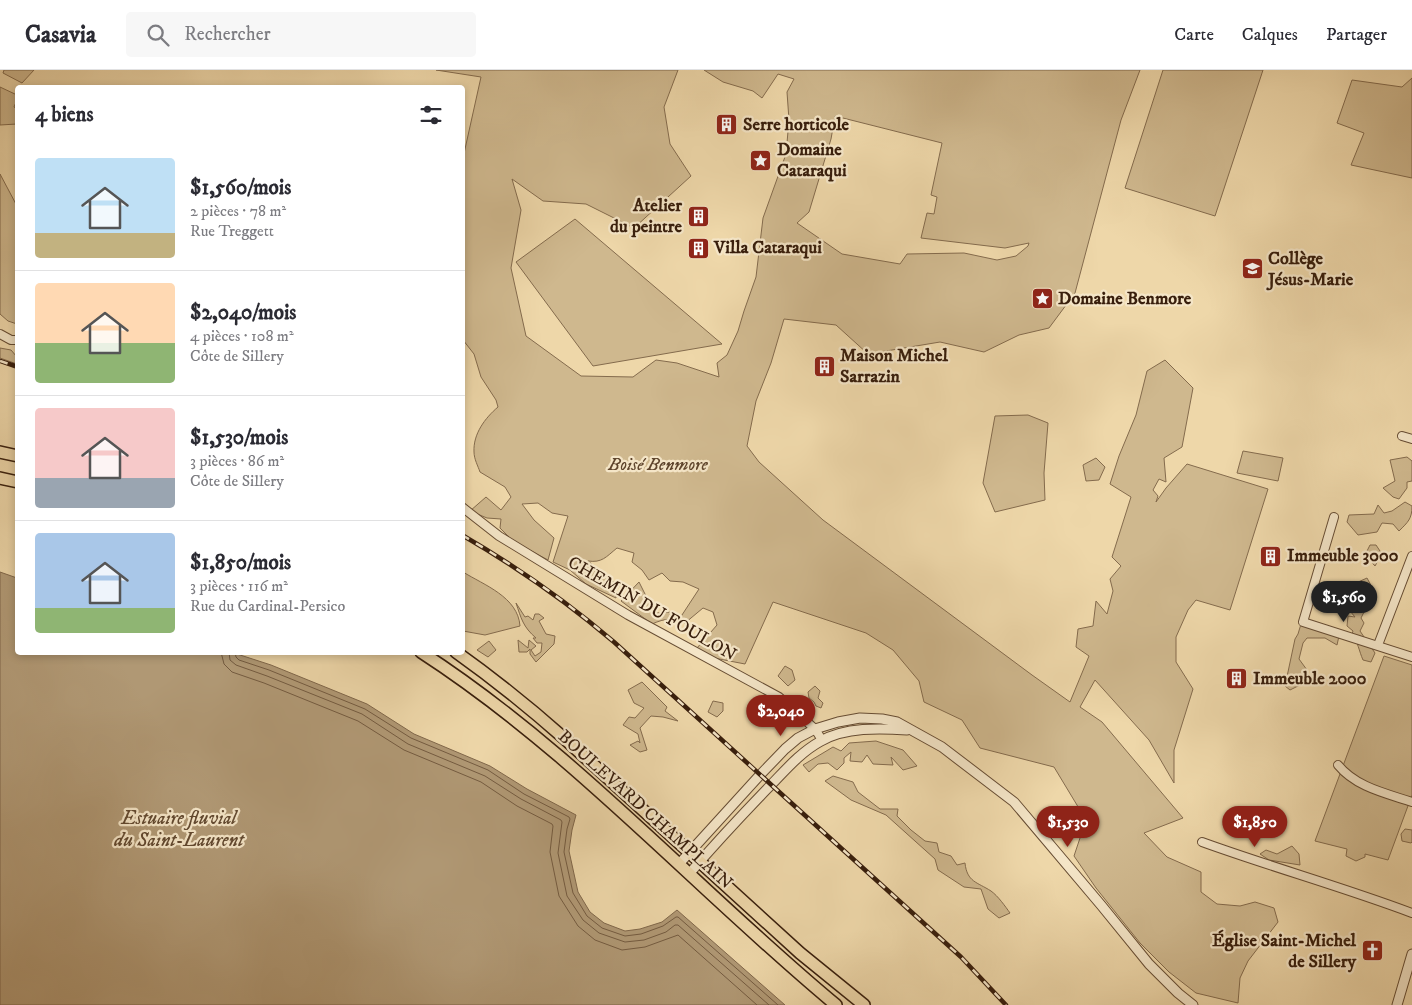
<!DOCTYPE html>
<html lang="fr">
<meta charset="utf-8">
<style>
body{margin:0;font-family:"IM FELL DW Pica",serif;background:#f7f7f7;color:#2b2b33;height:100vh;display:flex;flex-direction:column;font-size:19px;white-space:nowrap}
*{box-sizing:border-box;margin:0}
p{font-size:16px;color:#7c7c81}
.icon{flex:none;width:28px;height:28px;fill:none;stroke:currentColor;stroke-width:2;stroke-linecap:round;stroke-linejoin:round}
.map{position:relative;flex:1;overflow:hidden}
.sheet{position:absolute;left:15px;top:15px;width:450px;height:570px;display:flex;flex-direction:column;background:#fff;border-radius:5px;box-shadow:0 2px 8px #0003}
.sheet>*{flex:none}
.price{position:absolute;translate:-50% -42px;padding:0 11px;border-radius:18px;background:#8f2418;color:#fff;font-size:16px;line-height:32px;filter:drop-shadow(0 1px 2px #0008)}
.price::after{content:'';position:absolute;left:50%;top:30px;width:15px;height:11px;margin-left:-8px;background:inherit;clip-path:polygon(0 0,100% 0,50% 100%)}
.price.current{background:#222;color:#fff}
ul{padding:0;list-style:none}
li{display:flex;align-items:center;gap:15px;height:125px;padding:0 20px}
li+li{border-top:1px solid #e1e1e2}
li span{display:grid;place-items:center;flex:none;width:140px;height:100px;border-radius:5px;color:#555}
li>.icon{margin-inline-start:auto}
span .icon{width:60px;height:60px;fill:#fffc;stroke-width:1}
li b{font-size:21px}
h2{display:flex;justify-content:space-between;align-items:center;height:60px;padding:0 20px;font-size:21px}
header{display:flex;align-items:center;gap:30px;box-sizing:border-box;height:70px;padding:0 25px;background:#fff;border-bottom:1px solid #e1e1e2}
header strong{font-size:24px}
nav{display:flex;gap:28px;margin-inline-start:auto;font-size:18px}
.search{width:350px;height:45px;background:#f7f7f7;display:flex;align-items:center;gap:12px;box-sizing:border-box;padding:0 18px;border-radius:5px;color:#7c7c81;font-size:19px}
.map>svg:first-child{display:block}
.green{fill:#cfb88e;stroke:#846b4d;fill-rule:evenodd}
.water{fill:#b09874;stroke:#80674a}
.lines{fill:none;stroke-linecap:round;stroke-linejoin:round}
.shore{stroke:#745b40;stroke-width:1}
.minor-casing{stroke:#664c33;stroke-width:10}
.tertiary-casing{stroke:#664c33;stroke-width:11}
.primary-casing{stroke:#381e0c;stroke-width:14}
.minor{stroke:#f4e5c7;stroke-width:8}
.tertiary{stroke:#f4e5c7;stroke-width:9}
.primary{stroke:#eed7a9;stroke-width:11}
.rail-casing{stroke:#381e0c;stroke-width:4.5}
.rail{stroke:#f4e5c7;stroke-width:2.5;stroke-dasharray:8;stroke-linecap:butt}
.labels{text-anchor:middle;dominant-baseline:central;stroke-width:4.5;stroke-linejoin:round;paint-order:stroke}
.poi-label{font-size:18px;font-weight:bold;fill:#381e0c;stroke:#f4e5c7;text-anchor:start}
.park-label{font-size:18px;font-style:italic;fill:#5e442c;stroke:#f4e5c7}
.street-label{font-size:18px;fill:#381e0c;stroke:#f4e5c7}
.water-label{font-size:19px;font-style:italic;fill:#624930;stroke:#f4e5c7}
</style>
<header>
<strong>Casavia</strong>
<div class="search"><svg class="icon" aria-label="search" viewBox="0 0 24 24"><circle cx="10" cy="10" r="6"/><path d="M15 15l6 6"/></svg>Rechercher</div>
<nav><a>Carte</a><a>Calques</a><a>Partager</a></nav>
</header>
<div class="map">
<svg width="1412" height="935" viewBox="0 0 1412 935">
<rect width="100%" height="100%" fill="#eed7a9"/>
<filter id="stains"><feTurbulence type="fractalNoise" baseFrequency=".004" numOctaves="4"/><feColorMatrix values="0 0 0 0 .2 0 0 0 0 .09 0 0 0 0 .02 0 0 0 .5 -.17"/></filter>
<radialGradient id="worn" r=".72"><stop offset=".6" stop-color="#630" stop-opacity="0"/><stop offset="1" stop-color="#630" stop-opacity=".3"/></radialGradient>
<g class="green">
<polygon points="4,0 34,0 22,13 3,3"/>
<path d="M436,0h242l-14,37 6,37 21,32 -57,52 -48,-24 -43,-3 -31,-22 9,31 -10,58 15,68 55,40 52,1 23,-17 21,3 42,14 -2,-14 10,-8 11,-24 6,-20 12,-34 7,-59 23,-64 3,-34 -2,-28 7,-13 -16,-5 -16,24 -9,-7 -30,-9 -19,-12h436l-19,50 -46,173 -26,35 -30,7 -35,17 -44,-10 -72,12 -32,-29 -52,-6 -13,44 -15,38 -9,45 12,16 64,58 209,155 38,27 19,-46 -13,-9 2,-18 15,-3 3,-25 11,13 6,-23 -3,-12 11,-13 -9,-9 19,-60 -21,-13 9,-28 17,-41 11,-44 18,-11 28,28 -11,59 -18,11 2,24 -7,-3 -6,11 5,6 -2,6 10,-14 21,-24 81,25 -38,121 -34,-10 -8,10 -12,27v25l17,27 -19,61v33l-25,-43 -54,-60 -15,27 22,15 81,96 -39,15 23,24 34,15v20l16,12 23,2 15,-4 19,6 4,14 -30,39 -8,17 -2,25 -42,-10 -27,-21 -29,-29 -44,-55 -22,-32 12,-36 -32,-53 -74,-19 -18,-28 -38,-18 -5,-21 -26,-31 -27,-17 -93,-31 -28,62 -36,-7 -12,-9 20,-23 -4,-13 -10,-4 -18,15c-14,-5 -19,-5 -33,1l-31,-23 18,-19 8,16 10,15 15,-1 8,6 19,-29 -16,-7 -13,-1 -8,-8 -13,7 -7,-10 -10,-8 2,-9 -17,-5c-11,9 -15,15 -29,13l27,22 1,15 -30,-14 -16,-14 -17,-8 15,-46 -16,-3 -14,-10 -16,1 12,16 20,18 -6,22 -35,-19 -13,-13 1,-9 -14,-1 -17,-7 16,-14 15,13 10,-13 -6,-10 -25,-15c-2,-6 -6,-13 -6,-20 -1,-18 11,-34 24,-45l-2,-7 -15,-23 -7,-23 -11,-14v-182l18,-81zM835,46l107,27 -11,52 6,2 -3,17 -7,-1 -6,25 84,10 24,-5 -1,3 -12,10 -19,4 -33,-7 -57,1 -7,10 -58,-10 -45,-31 12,-11 22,-73z"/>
<polygon points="1163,0 1263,0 1215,146 1125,118"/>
<polygon points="1412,8 1412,108 1351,95 1364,63 1337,53 1352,10 1402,17"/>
<polygon points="0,17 17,25 17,30 14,37 17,39 17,54 0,55"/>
<polygon points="0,104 17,136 17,254 8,251 0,244"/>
<polygon points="575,149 722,274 593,296 516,192"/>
<polygon points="0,278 11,280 17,287 17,294 0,288"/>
<polygon points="1028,345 1048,353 1044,403 1045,430 995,442 983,413 995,346"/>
<polygon points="1243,381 1283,388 1278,411 1237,403"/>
<polygon points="1407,387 1412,391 1412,411 1407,412 1407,418 1399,429 1393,427 1383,418 1395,411 1390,390"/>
<polygon points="1096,388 1105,397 1099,410 1086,411 1083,395"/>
<path d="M1405,432l7,4c0,13 -4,16 -13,25l-6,-7 -11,-1 -5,9 -19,3 -11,-13 2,-7 25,-1 4,-9 6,8 8,-2z"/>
<polygon points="1370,475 1376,475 1382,484 1375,496 1365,485"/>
<path d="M463,502c21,13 55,25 57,54l-35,9 -22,-4z"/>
<polygon points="1367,508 1374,521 1373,528 1365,531 1354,523 1356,513"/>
<path d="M516,533l9,14 3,-1 5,4 2,-6h4l5,4 -5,3 7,13 9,2 -1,8 -18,18 -6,-8v-5l-3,3h-8l-1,-12 10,8 1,-8 7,6 -5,4 4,6 6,-4 1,-9h-5l-4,-5h3c-13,-11 -15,-20 -20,-35z"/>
<path d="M1352,534l7,1 6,5 -4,8 3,5 -4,8 15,22 -4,9 -8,-2c-4,-9 -5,-18 -11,-26l1,-3 -6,-5 1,-10 7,1 -5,-6z"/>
<polygon points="1301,554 1339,566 1337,575 1325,568 1307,568 1303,573 1299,589 1307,600 1304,613 1290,620 1285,616 1295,569 1298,564"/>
<polygon points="489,571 496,580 488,587 477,580"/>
<polygon points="1384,586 1412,595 1412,725 1388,790 1365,784 1365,787 1356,791 1346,786 1347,779 1315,771"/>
<polygon points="785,596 792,600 795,610 788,616 778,606"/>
<polygon points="642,612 667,637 665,641 678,651 663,647 651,646 640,658 647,680 640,682 630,675 638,671 640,673 638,664 623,655 629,647 635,648 644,638 634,633 628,620"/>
<polygon points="815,616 820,621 818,628 823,633 821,638 816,636 814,632 809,628 808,622"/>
<polygon points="713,631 723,633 723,641 717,647 708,642"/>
<polygon points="876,671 903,680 917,696 903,700 891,687 893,695 873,694 867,685 862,692 850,691 851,682 844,688 844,693 837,700 828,693 818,694 809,702 803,695 833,677 841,681 849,673"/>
<path d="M833,706l20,6 5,10 22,17h18l-1,7 14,14 14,11 12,2 2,9 12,4 6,9 8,-2c2,19 12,19 26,28 7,5 14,15 19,22l-11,5 -11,-9 -7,-20 -17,-2 -26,-17 -3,-11 -49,-44 -35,-15 -26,-19z"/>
<polygon points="1405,759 1412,760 1412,772 1411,773 1402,771 1401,764"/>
<polygon points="1292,776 1299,784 1300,795 1269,790 1260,784 1266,780 1277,784"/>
</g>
<polygon class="water" points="0,502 17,508 18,582 234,583 271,595 367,634 414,664 490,696 527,719 576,745 572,760 569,781 578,822 590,842 604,853 625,861 640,859 662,852 677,840 785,935 0,935"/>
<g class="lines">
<g class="shore">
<polyline points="221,582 224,594 232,602 264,613 358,651 404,680 481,712 517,736 552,754 553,756 550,782 559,826 578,856 595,870 622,880 645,877 678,865 757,935"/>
<polyline points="229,582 230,590 236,595 267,606 362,644 408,674 485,706 521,729 561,750 562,752 558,783 567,826 583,850 599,863 625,872 644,870 666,862 675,855 678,855 769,935"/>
<polyline points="235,582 236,587 239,590 269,600 365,639 411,668 488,700 524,724 569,747 570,749 567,759 564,782 573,823 587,846 602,858 625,866 641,864 663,856 676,847 678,847 778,935"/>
</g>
<defs>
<g id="minor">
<polyline points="0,264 11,270 18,270"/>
<polyline points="1402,366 1412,369"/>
<polyline points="462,437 499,466 628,545 779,627 815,659 822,670"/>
<polyline points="1334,447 1303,552 1412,587"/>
<polyline points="1378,575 1412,486"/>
<path d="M1338,695c18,22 47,28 74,37"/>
<path d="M1202,772c69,25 141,45 210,71"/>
</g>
<g id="tertiary">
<polyline points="679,794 760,705 785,679 798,668 815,659 838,652 860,648 882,649 897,652 942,677 1014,732 1101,835 1149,894 1178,923 1193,935"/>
<path d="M689,804c25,-29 51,-57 78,-85 17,-17 32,-36 54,-48 24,-14 59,-13 86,-11"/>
<polyline points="1397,935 1412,884"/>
</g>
<g id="primary">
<polyline points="0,382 18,386"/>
<polyline points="0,408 18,412"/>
<path d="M421,582c153,99 275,237 415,353"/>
<path d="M456,582c38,27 74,56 109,87l235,214 64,52"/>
</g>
</defs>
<use href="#minor" class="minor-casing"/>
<use href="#tertiary" class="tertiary-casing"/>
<use href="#primary" class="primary-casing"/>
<use href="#minor" class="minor"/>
<use href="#tertiary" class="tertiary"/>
<use href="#primary" class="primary"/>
<defs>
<g id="rail">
<polyline points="0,291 18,297"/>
<path d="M462,465c55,32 104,66 152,107l347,315 45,48"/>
</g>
</defs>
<use href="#rail" class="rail-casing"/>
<use href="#rail" class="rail"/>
</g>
<defs>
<symbol id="building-square" viewBox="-11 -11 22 22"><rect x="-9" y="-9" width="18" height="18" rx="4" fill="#8f2418" stroke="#f4e5c7"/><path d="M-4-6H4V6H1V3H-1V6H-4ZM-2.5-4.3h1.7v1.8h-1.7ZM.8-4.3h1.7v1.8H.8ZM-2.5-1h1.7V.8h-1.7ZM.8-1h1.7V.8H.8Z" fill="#fff"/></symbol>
<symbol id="sight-square" viewBox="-11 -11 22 22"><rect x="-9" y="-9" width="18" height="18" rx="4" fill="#8f2418" stroke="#f4e5c7"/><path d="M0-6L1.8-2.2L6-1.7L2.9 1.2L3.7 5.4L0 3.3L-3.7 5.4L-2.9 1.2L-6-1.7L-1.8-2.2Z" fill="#fff"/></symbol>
<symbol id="school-square" viewBox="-11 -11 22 22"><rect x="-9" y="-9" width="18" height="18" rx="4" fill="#8f2418" stroke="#f4e5c7"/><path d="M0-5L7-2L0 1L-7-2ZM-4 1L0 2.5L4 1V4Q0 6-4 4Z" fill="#fff"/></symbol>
<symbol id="church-square" viewBox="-11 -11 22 22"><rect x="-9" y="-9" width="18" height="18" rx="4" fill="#8f2418" stroke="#f4e5c7"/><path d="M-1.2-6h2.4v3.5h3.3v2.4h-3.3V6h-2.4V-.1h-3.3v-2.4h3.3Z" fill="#fff"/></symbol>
</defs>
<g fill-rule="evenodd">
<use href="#building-square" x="714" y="42" width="25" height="25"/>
<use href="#sight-square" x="748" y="78" width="25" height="25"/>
<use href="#building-square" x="686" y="134" width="25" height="25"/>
<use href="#building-square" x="686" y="166" width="25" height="25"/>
<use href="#school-square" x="1240" y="186" width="25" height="25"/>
<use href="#sight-square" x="1030" y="216" width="25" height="25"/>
<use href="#building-square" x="812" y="284" width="25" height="25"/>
<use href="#building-square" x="1258" y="474" width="25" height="25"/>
<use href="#building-square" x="1224" y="596" width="25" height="25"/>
<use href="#church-square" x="1360" y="868" width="25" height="25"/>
</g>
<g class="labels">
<g class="poi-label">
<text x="743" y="55">Serre horticole</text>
<text x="777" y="80">Domaine<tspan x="777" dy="21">Cataraqui</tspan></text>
<text x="682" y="136" text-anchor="end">Atelier<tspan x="682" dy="21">du peintre</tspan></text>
<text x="714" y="178">Villa Cataraqui</text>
<text x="1268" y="189">Collège<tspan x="1268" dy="21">Jésus-Marie</tspan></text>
<text x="1058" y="229">Domaine Benmore</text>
<text x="840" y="286">Maison Michel<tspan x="840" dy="21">Sarrazin</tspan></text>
<text x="1287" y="486">Immeuble 3000</text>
<text x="1253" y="609">Immeuble 2000</text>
<text x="1356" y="871" text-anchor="end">Église Saint-Michel<tspan x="1356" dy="21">de Sillery</tspan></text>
</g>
<g class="park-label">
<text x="658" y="395">Boisé Benmore</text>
</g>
<g class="street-label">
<text transform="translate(652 539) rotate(30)">CHEMIN DU FOULON</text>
<text transform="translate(645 740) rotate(42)">BOULEVARD CHAMPLAIN</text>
</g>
<g class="water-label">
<text x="179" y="748">Estuaire fluvial<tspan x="179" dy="22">du Saint-Laurent</tspan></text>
</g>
</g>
<rect width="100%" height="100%" filter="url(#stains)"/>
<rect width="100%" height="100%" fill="url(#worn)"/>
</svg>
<b class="price current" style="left:1344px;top:553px">$1,560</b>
<b class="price" style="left:781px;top:667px">$2,040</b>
<b class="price" style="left:1068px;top:778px">$1,530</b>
<b class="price" style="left:1255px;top:778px">$1,850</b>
<section class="sheet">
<h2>4 biens<svg class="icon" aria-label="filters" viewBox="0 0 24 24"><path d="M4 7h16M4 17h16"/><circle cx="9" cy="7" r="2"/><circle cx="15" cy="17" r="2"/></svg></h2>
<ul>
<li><span style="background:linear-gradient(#bfe0f5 75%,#c2b280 0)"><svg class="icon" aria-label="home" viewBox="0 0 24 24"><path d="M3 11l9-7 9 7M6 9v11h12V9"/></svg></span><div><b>$1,560/mois</b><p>2 pièces · 78 m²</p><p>Rue Treggett</p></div></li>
<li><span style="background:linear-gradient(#ffd9b3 60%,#8fb573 0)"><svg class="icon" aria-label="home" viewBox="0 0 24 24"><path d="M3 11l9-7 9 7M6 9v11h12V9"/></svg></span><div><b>$2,040/mois</b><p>4 pièces · 108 m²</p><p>Côte de Sillery</p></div></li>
<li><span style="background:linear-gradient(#f6c9c9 70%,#9aa5b1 0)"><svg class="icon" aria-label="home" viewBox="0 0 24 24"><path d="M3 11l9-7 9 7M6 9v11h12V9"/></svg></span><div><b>$1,530/mois</b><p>3 pièces · 86 m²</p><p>Côte de Sillery</p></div></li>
<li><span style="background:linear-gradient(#a9c7e8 75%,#8fb573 0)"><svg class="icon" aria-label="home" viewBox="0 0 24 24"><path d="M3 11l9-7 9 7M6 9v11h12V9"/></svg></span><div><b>$1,850/mois</b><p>3 pièces · 116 m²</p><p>Rue du Cardinal-Persico</p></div></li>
</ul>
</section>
</div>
